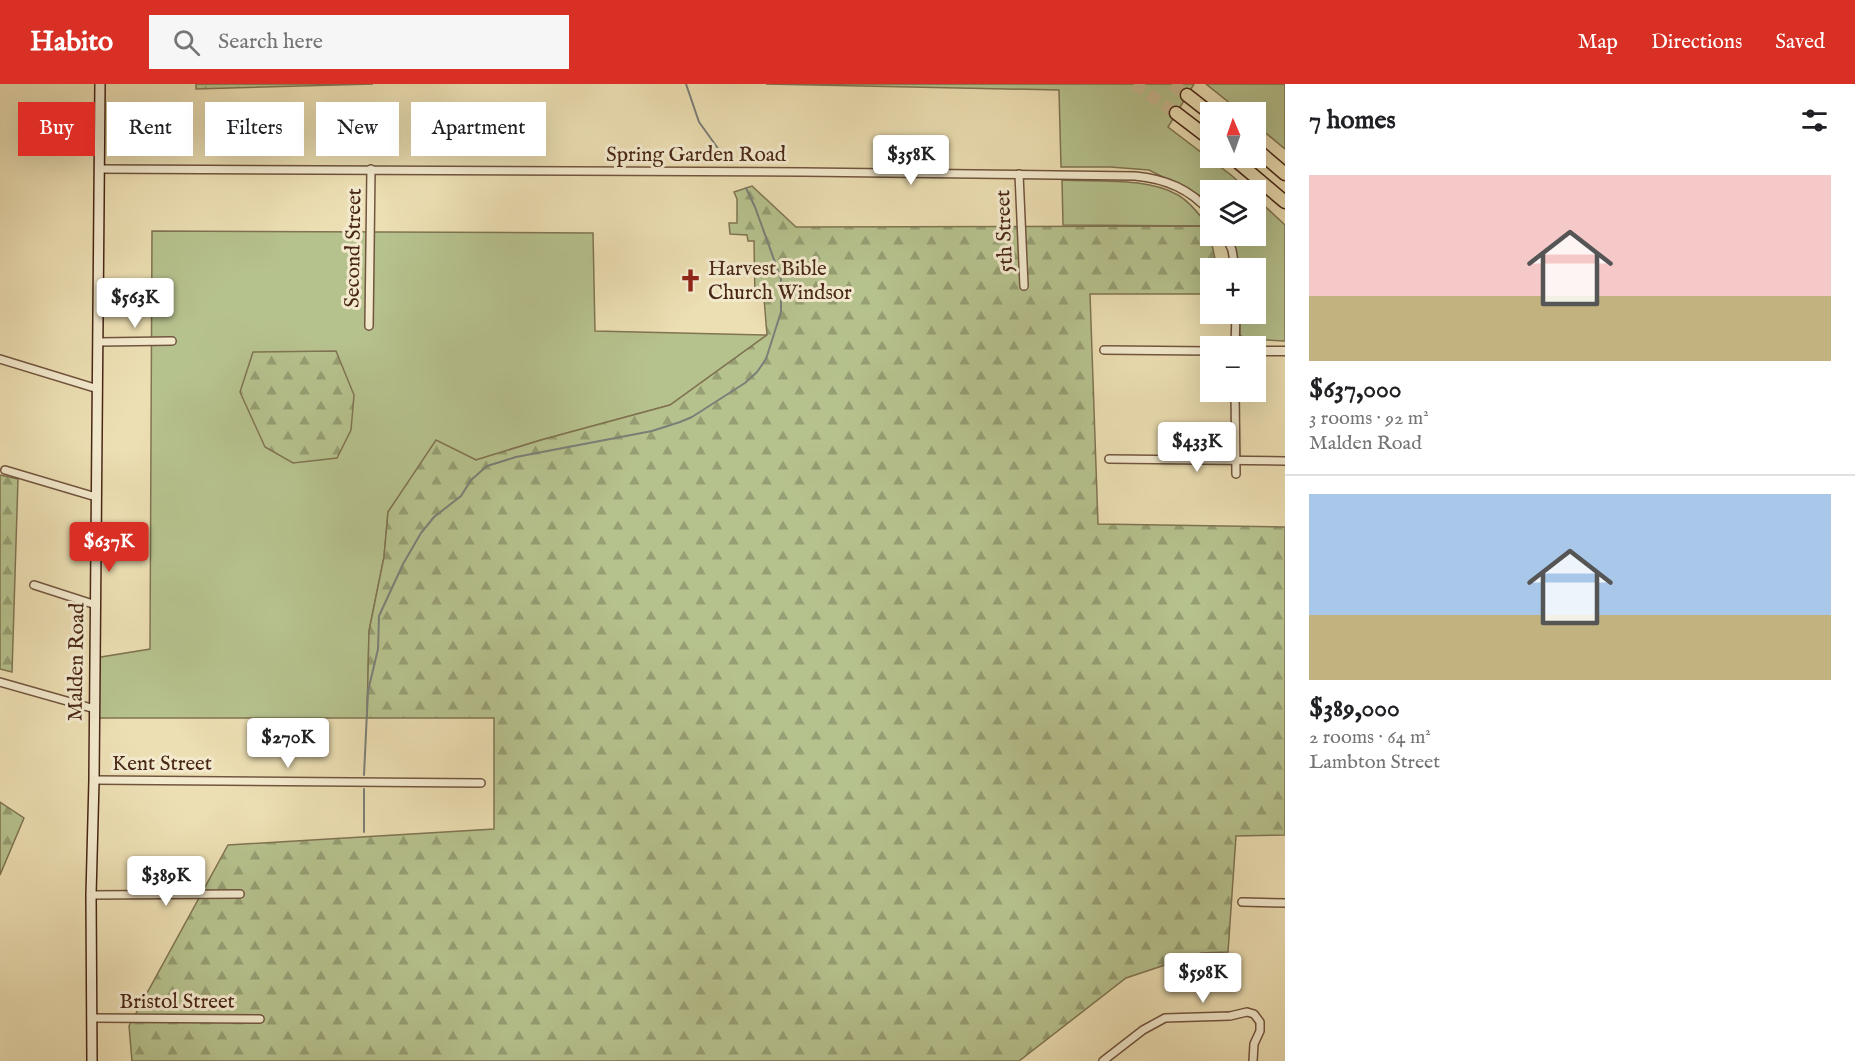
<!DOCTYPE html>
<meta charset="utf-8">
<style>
body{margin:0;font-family:"IM FELL English",serif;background:#f6f6f6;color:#202124;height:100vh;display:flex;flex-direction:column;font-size:22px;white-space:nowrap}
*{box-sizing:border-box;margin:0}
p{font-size:20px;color:#757577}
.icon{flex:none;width:33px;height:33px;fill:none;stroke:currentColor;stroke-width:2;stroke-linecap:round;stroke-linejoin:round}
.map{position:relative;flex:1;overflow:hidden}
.drawer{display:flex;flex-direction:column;background:#fff;width:570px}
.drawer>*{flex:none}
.hud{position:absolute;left:18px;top:18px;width:570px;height:54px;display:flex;gap:12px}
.needle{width:39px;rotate:358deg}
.tools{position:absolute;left:1200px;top:18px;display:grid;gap:12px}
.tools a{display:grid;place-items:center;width:66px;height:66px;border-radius:0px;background:#fff;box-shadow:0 6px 24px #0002;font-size:30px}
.price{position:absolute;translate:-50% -51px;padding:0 14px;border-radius:6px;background:#fff;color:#222;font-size:20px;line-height:39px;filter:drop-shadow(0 2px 3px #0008)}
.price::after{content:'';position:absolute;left:50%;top:36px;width:18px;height:14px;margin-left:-9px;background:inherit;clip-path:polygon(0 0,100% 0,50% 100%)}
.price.on{background:#d93025;color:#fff}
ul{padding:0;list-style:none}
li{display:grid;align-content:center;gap:12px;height:318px;padding:0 24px}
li+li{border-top:2px solid #e0e0e0}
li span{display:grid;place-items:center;height:186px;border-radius:0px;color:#555}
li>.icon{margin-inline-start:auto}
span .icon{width:108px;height:108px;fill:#fffc;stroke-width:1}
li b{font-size:26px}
h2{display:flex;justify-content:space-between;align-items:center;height:72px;padding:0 24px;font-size:26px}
.chip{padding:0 21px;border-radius:0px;background:#fff;box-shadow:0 6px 24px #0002;font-size:21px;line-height:54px}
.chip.on{background:#d93025;color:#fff}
header{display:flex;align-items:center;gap:36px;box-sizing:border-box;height:84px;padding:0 30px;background:#d93025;color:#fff}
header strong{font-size:28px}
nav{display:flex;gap:33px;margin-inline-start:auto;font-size:21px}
.search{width:420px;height:54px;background:#f6f6f6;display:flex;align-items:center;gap:15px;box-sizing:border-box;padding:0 21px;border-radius:0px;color:#757577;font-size:22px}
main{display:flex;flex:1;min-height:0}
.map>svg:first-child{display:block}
.green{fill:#b6c28e;stroke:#807452;stroke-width:1.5}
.forest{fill:url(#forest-firs);stroke:#807452;stroke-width:1.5}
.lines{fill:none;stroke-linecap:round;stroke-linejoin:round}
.stream{stroke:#7b7f78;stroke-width:2}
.motorway-tunnel{stroke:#cbba94;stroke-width:12;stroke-dasharray:12 6;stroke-linecap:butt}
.minor-casing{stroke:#72553e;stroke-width:10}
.tertiary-casing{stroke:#72553e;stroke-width:11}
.secondary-casing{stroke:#492717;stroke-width:12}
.motorway-casing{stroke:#492717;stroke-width:15}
.minor{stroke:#f3eace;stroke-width:7}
.tertiary{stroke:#f3eace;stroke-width:8}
.secondary{stroke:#f3eace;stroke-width:9}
.motorway{stroke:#ecdfb3;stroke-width:12}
.labels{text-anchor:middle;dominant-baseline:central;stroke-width:6;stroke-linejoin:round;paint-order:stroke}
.street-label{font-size:21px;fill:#492717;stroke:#f3eace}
.poi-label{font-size:21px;fill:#492717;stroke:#f3eace;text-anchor:start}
</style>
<header>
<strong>Habito</strong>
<div class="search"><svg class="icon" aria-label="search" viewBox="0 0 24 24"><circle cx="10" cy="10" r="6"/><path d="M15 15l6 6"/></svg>Search here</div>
<nav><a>Map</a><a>Directions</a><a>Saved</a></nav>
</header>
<main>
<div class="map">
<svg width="1285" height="977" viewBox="0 0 1285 977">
<defs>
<pattern id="forest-firs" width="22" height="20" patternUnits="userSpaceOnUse" patternTransform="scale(1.5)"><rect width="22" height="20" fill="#b6c28e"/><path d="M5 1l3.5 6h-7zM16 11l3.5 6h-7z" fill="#969e73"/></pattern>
</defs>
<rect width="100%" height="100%" fill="#ecdfb3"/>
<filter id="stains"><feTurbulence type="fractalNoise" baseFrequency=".00333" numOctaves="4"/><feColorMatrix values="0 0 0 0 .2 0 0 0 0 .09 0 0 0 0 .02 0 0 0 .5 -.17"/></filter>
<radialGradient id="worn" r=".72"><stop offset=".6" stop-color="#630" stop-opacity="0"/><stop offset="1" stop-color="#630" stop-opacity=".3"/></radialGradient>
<g class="green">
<polygon points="766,0 1194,0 1168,43 1231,91 1248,106 1210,106 1210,123 1201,112 1149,86 1110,83 1061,83 1059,6"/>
<polygon points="1206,0 1285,0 1285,65 1256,41 1256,28 1241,28"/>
<path d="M1062,96c35,2 85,-3 116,15 12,7 22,20 30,31l-145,-1z"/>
<polygon points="1256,114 1285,141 1285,257 1246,255 1240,251 1239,230 1256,230 1256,184 1238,184 1233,157 1230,152 1256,152"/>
<polygon points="152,147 593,149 595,247 767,251 670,321 541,356 476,376 437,357 388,428 384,473 369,547 367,634 94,634 95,574 150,565"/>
</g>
<g class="forest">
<polygon points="196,0 373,0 196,5"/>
<polygon points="752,102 796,143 1208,142 1217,184 1210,184 1210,210 1090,210 1098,440 1285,443 1285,751 1236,752 1228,868 1201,869 1126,894 1019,977 132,977 129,942 228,761 494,745 494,634 367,634 369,547 384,473 388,428 436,356 476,376 541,356 670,321 767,251 764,214 755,214 754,157 748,157 747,151 730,150 729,139 737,139 737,115 734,108"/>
<polygon points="336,267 354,311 351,346 337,374 293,379 265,363 240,308 253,268"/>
<polygon points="0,391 18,395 12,588 0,585"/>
<polygon points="0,718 24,734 0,791"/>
</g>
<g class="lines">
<g class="stream">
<polyline points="686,0 699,38 727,77"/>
<polyline points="364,691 368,607 378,565 379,532 403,480 421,449 434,433 461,412 471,396 487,382 516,373 652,347 680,338 692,333 745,299 757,288 766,275 781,228 781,195 755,123 746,104"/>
<polyline points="364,705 364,748"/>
</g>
<g class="motorway-tunnel">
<polyline points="1134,0 1176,29"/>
<polyline points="1172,0 1187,11"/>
</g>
<defs>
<g id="minor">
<path d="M99,85l703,3 333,4c31,3 55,13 75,36"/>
<polyline points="1019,90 1024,202"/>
<polyline points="1226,152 1232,166 1235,184"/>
<polyline points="369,242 371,85"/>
<polyline points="99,258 172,257"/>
<polyline points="1235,262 1236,230"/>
<polyline points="1104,266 1210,267"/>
<polyline points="0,275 98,305"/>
<polyline points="1235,308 1236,390"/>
<polyline points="1109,375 1285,377"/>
<polyline points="5,386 96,413"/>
<polyline points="34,501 96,521"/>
<polyline points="0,598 95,625"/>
<polyline points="94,696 481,699"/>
<polyline points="91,811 240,810"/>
<polyline points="1242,818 1285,819"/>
<polyline points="92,934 260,935"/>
<polyline points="1103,977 1143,946 1165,934 1230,932 1247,928 1254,930 1260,938 1260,947 1254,960 1253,977"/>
</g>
<polyline id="tertiary" points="1256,267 1285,267"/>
<polyline id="secondary" points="92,977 91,811 94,696 100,0"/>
<g id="motorway">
<polyline points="1187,11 1210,29"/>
<polyline points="1176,29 1210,55"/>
<polyline points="1256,65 1285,90"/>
<polyline points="1233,74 1285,118"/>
</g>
</defs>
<use href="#minor" class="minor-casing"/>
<use href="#tertiary" class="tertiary-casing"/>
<use href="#secondary" class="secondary-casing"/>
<use href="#motorway" class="motorway-casing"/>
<use href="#minor" class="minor"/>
<use href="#tertiary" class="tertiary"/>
<use href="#secondary" class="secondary"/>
<use href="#motorway" class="motorway"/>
</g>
<defs>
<symbol id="church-bare" viewBox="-9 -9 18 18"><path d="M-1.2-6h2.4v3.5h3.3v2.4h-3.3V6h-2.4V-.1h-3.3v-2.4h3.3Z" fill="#8f2418" stroke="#f3eace" stroke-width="2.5" paint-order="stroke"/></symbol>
</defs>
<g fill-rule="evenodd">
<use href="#church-bare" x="674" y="180" width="33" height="33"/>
</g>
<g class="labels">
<g class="street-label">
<text x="696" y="71">Spring Garden Road</text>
<text transform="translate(1005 147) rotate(-92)">5th Street</text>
<text transform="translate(354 164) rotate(-89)">Second Street</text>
<text transform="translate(77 578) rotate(-89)">Malden Road</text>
<text x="162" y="680">Kent Street</text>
<text x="177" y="918">Bristol Street</text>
</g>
<g class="poi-label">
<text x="708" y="185">Harvest Bible<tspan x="708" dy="24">Church Windsor</tspan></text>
</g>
</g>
<rect width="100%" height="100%" filter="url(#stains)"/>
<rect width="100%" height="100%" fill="url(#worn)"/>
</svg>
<div class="tools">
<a><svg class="needle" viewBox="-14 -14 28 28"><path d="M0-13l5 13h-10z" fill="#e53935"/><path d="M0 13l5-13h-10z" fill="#757577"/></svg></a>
<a><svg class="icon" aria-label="layers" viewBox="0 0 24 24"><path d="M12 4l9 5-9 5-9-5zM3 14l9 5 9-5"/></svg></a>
<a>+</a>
<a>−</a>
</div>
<b class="price" style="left:911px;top:102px">$358K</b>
<b class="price" style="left:135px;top:245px">$563K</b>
<b class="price" style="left:1197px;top:389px">$433K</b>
<b class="price on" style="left:109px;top:489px">$637K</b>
<b class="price" style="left:288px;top:685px">$270K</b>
<b class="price" style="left:166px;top:823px">$389K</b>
<b class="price" style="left:1203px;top:920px">$598K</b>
<div class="hud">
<a class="chip on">Buy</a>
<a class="chip">Rent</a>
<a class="chip">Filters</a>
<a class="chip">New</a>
<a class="chip">Apartment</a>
</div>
</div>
<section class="drawer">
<h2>7 homes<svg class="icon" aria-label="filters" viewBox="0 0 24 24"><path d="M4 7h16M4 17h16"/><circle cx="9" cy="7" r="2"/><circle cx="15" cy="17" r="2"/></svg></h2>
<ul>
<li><span style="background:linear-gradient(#f6c9c9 65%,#c2b280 0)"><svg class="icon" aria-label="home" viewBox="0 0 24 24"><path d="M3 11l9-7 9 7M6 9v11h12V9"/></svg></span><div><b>$637,000</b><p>3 rooms · 92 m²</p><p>Malden Road</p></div></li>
<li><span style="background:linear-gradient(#a9c7e8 65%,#c2b280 0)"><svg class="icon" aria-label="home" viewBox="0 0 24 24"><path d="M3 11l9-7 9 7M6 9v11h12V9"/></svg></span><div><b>$389,000</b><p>2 rooms · 64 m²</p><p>Lambton Street</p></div></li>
</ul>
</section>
</main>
